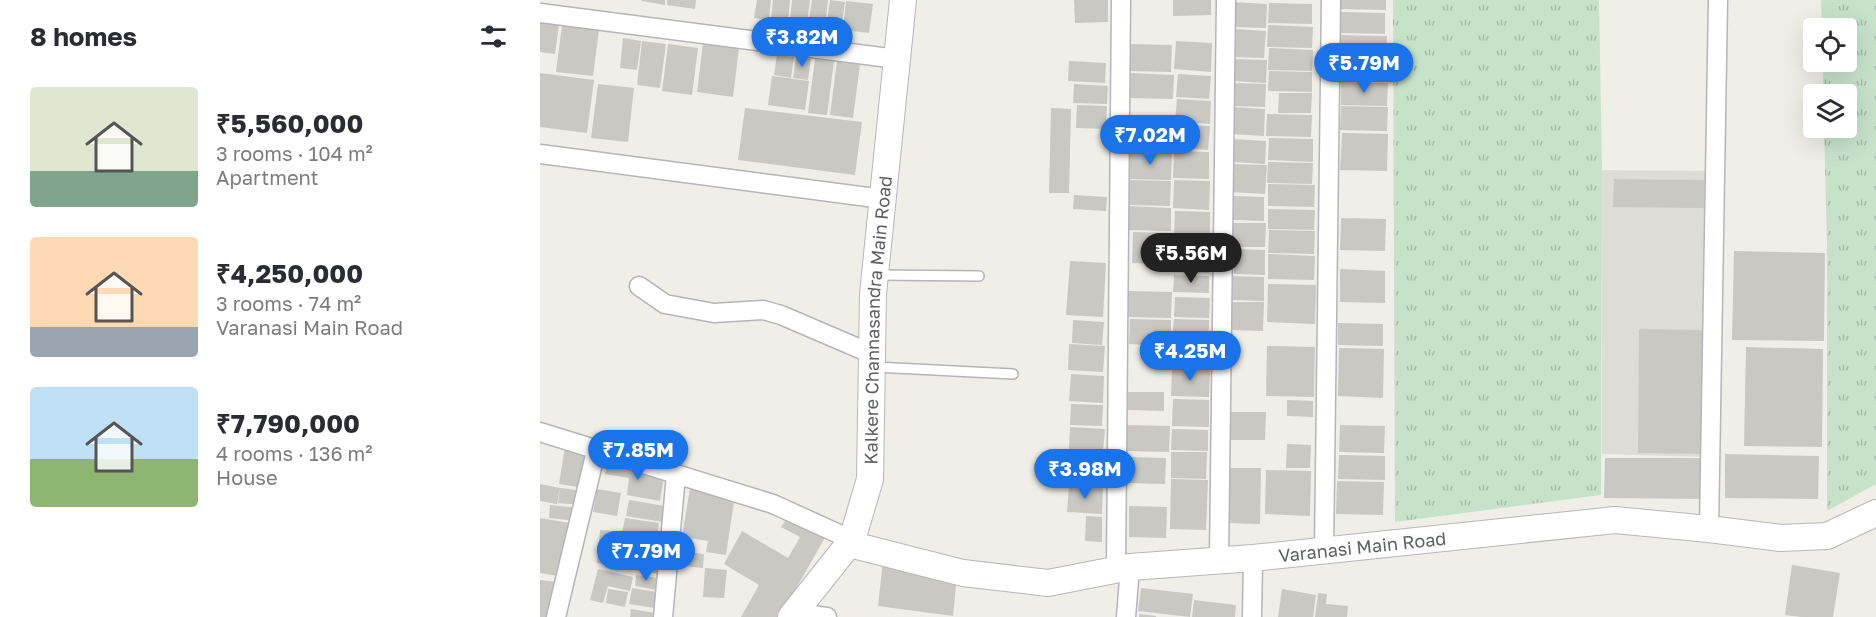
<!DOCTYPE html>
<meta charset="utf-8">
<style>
body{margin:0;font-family:"Golos Text",sans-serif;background:#f2f2f3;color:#2b2b33;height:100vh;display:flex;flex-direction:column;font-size:22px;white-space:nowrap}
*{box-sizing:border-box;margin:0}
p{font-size:20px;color:#7c7c81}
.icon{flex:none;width:33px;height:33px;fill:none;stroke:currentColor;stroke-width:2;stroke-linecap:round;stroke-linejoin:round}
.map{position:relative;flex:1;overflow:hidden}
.drawer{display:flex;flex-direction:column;background:#fff;width:540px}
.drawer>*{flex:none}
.fabs{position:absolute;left:1263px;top:18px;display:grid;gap:12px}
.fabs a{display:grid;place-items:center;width:54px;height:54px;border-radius:6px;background:#fff;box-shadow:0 6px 24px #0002;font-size:30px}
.price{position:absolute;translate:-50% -51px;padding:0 14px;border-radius:21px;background:#1a73e8;color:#fff;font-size:20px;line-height:39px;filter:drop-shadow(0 2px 3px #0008)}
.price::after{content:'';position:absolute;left:50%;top:36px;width:18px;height:14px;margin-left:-9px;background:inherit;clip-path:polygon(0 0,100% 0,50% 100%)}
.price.active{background:#222;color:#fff}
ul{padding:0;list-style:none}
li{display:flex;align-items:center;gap:18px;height:150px;padding:0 30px}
li span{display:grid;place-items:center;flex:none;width:168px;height:120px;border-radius:6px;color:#555}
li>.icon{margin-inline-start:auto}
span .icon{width:72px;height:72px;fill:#fffc;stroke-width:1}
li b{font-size:26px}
h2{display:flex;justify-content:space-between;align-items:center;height:72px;padding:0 30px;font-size:26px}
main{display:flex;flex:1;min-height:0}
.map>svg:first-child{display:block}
.education{fill:#deddd5}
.grass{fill:url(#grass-tufts)}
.building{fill:#cac8c3}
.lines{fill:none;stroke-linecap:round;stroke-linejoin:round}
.lane-casing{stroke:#b4b5ba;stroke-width:12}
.street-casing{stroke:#b4b5ba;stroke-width:21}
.secondary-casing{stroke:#b5b7bc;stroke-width:28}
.lane{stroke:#fff;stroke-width:9}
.street{stroke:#fff;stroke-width:18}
.secondary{stroke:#fff;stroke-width:26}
.labels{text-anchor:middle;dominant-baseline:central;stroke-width:4.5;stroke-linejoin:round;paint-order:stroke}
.street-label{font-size:18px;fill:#5e6065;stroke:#fff}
</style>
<main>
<section class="drawer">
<h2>8 homes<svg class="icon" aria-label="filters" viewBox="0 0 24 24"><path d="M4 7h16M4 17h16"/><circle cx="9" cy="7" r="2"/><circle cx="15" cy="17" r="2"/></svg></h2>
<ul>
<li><span style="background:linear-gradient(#dfe7d0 70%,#7fa58c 0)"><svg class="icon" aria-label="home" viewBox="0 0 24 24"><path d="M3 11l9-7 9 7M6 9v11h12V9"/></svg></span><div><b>₹5,560,000</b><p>3 rooms · 104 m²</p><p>Apartment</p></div></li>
<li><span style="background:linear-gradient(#ffd9b3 75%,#9aa5b1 0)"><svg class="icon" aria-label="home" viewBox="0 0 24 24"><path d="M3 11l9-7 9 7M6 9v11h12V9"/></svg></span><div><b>₹4,250,000</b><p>3 rooms · 74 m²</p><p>Varanasi Main Road</p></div></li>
<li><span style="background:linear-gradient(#bfe0f5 60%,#8fb573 0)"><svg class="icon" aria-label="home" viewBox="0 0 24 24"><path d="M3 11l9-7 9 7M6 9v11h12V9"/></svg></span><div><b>₹7,790,000</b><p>4 rooms · 136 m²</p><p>House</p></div></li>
</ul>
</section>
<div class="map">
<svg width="1336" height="617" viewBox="0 0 1336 617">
<defs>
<pattern id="grass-tufts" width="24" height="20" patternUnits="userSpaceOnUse" patternTransform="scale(1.5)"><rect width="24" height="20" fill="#c6e3ca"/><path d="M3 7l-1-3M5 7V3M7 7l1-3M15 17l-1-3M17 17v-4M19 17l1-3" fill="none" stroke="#a4bba8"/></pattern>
</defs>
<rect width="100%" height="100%" fill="#efeee7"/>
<polygon class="education" points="1062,170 1168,171 1169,457 1062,454"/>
<g class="grass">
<polygon points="853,0 1059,0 1062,170 1061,495 855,522"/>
<polygon points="1281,0 1336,0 1336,484 1287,511 1287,242 1284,128 1306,128 1306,94 1283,94 1283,62 1306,62 1306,28 1282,28"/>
</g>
<g class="building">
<polygon points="102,0 125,0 125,5 102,1"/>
<polygon points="127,0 156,0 155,9 127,5"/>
<polygon points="217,0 231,0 229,20 214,18"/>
<polygon points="233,0 250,0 248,22 231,20"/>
<polygon points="252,0 270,0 266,31 249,29"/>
<polygon points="272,0 288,0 285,28 268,26"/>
<polygon points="290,0 305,2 301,30 286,29"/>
<polygon points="534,0 568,0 568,22 535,23"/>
<polygon points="633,0 671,0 671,15 633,16"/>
<polygon points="799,0 846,0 846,10 799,9"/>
<polygon points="306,1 333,4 329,33 303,30"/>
<polygon points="693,2 727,4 726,28 692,27"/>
<polygon points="729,3 772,4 772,24 728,23"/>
<polygon points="800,12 845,13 845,34 800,33"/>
<polygon points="0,22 19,24 15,54 0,52"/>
<polygon points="22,25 59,30 53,76 16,72"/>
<polygon points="728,25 773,27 772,48 727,47"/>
<polygon points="695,29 726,31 724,58 693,57"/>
<polygon points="800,35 847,36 846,58 799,57"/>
<polygon points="83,38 101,41 97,70 80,68"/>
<polygon points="102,41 126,44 120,88 97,85"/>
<polygon points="636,41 672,43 671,72 634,69"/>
<polygon points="163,43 199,48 193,97 157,92"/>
<polygon points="128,44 158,48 152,95 122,91"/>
<polygon points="589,44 632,45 631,72 589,71"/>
<polygon points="729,48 773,50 772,71 728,70"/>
<polygon points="237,54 254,57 251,78 234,75"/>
<polygon points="256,57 271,59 268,80 253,78"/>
<polygon points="275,59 294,61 287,115 268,113"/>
<polygon points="693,59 727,60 726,83 692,81"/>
<polygon points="800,59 847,60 846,82 799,80"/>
<polygon points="297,61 320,64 313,118 290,115"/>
<polygon points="529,61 566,63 565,83 528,81"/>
<polygon points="729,71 772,72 772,92 728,91"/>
<polygon points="0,73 54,80 47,133 0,127"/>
<polygon points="591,73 634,75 633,99 590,98"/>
<polygon points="638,74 671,76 669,99 636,97"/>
<polygon points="232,76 269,81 265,110 228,105"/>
<polygon points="801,82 848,83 847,106 801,105"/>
<polygon points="693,83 726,84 725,107 692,106"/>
<polygon points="58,84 94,88 88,142 51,138"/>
<polygon points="534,84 568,86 567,104 533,103"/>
<polygon points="739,93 772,93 771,113 738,113"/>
<polygon points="637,99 671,101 670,124 635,122"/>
<polygon points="537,105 567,106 566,129 536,128"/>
<polygon points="801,106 848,107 847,131 800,130"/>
<polygon points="691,107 725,109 724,136 690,134"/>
<polygon points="205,108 322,122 315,175 198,160"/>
<polygon points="511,108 531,109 529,193 509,193"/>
<polygon points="727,114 772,115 771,137 726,136"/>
<polygon points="635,124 670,126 668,150 634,147"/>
<polygon points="802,133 848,134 847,171 800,170"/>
<polygon points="729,138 773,139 773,162 728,160"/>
<polygon points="693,139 726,141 725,164 692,162"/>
<polygon points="634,151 669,152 669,179 633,178"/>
<polygon points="588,152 632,153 631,180 588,179"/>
<polygon points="728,162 773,163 772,184 727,183"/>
<polygon points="691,164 727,165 725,194 690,192"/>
<polygon points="1074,179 1164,180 1164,208 1073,207"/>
<polygon points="589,180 631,181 630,206 589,205"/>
<polygon points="634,180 670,181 669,210 633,208"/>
<polygon points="728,184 775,185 774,207 728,206"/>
<polygon points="534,195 567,197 566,211 533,209"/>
<polygon points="693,196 724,197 724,221 693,220"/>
<polygon points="587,206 631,208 631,231 587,230"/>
<polygon points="728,209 775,210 774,230 728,229"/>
<polygon points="635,211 670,212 670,235 634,234"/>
<polygon points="801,218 846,219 845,251 800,250"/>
<polygon points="692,223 726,223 725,247 691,247"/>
<polygon points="729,230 775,231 774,254 728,253"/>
<polygon points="593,232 631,233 630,264 592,263"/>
<polygon points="633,236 669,236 669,255 632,254"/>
<polygon points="694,249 725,250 725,275 694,274"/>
<polygon points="1194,251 1285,253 1284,341 1192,340"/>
<polygon points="728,254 775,256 774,280 728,279"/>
<polygon points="633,255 669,256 669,273 633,272"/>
<polygon points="530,261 566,263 563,317 526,315"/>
<polygon points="800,269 845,271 845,303 800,302"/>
<polygon points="634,275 669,276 669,293 633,292"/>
<polygon points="693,276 724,277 724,301 692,300"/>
<polygon points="728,284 776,285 775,324 727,322"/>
<polygon points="588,291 632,292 631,318 588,317"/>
<polygon points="635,297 670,298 669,318 634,317"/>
<polygon points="690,302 724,302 723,331 689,330"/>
<polygon points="590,319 631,320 631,346 589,344"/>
<polygon points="634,319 669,320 669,331 633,331"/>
<polygon points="533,320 564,322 562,345 532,343"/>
<polygon points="798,323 843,324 843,346 798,345"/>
<polygon points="1099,329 1165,330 1164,454 1098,453"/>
<polygon points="633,332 669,333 668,360 633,359"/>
<polygon points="529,344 565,346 563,372 528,370"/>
<polygon points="727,346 775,347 774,397 726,396"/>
<polygon points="1206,347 1283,349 1282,447 1204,446"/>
<polygon points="799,348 844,349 843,398 798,396"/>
<polygon points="632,368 670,369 669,397 631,396"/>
<polygon points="531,374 564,376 563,403 529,401"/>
<polygon points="588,392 624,392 624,411 588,410"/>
<polygon points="633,399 669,400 669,427 632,426"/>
<polygon points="747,400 773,401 773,417 747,416"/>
<polygon points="531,404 563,405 562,426 530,425"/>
<polygon points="690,412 726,412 725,440 690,440"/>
<polygon points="587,425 630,426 629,452 586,451"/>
<polygon points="800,425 845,426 844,453 799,452"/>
<polygon points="530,427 565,429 563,451 529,449"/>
<polygon points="632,429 668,430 668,451 631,450"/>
<polygon points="747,444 771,445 770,468 746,468"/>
<polygon points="25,447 51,451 45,488 19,484"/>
<polygon points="525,451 563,453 562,483 523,481"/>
<polygon points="631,452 667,452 666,479 631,478"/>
<polygon points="1185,454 1279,456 1278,499 1185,498"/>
<polygon points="799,455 845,456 845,480 798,479"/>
<polygon points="589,457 626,458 625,484 588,483"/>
<polygon points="1065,458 1164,458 1164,499 1064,498"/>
<polygon points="68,460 92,464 91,471 124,476 120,501 87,495 89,478 65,474"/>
<polygon points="688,468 721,468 720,524 687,523"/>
<polygon points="726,470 771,471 770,516 725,514"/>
<polygon points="631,479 668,480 666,530 630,529"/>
<polygon points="797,481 844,482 843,515 796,514"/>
<polygon points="0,484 20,488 17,504 0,501"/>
<polygon points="529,485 563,487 562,514 527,512"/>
<polygon points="20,488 43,491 40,505 18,503"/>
<polygon points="150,488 195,495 186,555 166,552 168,541 142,537"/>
<polygon points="57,489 81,493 77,516 53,512"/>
<polygon points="89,500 131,507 129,523 86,516"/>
<polygon points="10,505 39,508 37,521 9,518"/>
<polygon points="589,506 627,507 626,538 589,537"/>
<polygon points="249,515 287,534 240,617 201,617 219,585 184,564 202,531 248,558 260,537 241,527"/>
<polygon points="546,516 562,517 562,542 545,541"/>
<polygon points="0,518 36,524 24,577 0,573"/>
<polygon points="85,518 119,523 117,538 82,533"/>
<polygon points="60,530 75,531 72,565 57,563"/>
<polygon points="79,532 120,542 117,556 76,546"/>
<polygon points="75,551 121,558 119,574 72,566"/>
<polygon points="145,552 164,554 163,568 144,566"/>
<polygon points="343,560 417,576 413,616 338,606"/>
<polygon points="1252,565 1300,573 1293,617 1261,617 1245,615"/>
<polygon points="165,568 187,570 184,598 163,597"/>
<polygon points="58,569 93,577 90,591 68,586 63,603 50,600"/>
<polygon points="96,575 118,578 116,590 95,586"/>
<polygon points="0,580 17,582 11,617 0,617"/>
<polygon points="92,588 117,592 115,608 89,604"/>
<polygon points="601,588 653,594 650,617 598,611"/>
<polygon points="68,589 88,592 85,607 66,603"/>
<polygon points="742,589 776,595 773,617 738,617"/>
<polygon points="778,593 787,594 786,604 808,606 807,617 775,617"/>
<polygon points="654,600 696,605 695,617 652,617"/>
<polygon points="91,609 115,613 114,617 90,617"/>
<polygon points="599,614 616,616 616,617 599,617"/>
</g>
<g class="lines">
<defs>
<g id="lane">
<polyline points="338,275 439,276"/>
<polyline points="335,367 473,374"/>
</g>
<g id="street">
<polyline points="0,13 357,59"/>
<polyline points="0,154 343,199"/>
<polyline points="99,286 125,304 174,313 223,310 241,315 332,354"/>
<polyline points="0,432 233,504 312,540"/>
<polyline points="1169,529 1178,0"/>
<polyline points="784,551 791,0"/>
<polyline points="679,559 686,0"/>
<polyline points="576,569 581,0"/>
<polyline points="254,613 287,617"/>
<polyline points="16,617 56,451"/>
<polyline points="123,617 136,475"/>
<polyline points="586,617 590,567"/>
<polyline points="712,617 713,558"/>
</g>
<g id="secondary">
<path id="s1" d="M309,544l114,29 85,10 82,-16 123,-9 362,-38 94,9 72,9 46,-2 49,-23"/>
<path id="s2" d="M251,617l61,-77 18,-61 3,-185 30,-294"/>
</g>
</defs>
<use href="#lane" class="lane-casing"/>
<use href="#street" class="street-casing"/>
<use href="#secondary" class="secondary-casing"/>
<use href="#lane" class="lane"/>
<use href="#street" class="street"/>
<use href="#secondary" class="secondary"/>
</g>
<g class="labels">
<g class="street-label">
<text stroke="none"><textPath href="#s2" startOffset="321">Kalkere Channasandra Main Road</textPath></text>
<text stroke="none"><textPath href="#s1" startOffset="520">Varanasi Main Road</textPath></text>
</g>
</g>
</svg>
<div class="fabs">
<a><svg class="icon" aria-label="locate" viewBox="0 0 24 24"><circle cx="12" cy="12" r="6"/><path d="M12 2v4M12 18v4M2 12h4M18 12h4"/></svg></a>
<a><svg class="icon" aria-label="layers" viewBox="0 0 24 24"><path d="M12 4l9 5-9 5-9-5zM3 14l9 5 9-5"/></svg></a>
</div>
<b class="price" style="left:262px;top:68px">₹3.82M</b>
<b class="price" style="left:824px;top:94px">₹5.79M</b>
<b class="price" style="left:610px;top:166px">₹7.02M</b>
<b class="price active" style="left:651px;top:284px">₹5.56M</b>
<b class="price" style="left:650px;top:382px">₹4.25M</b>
<b class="price" style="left:98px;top:481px">₹7.85M</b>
<b class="price" style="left:545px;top:500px">₹3.98M</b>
<b class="price" style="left:106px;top:582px">₹7.79M</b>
</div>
</main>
